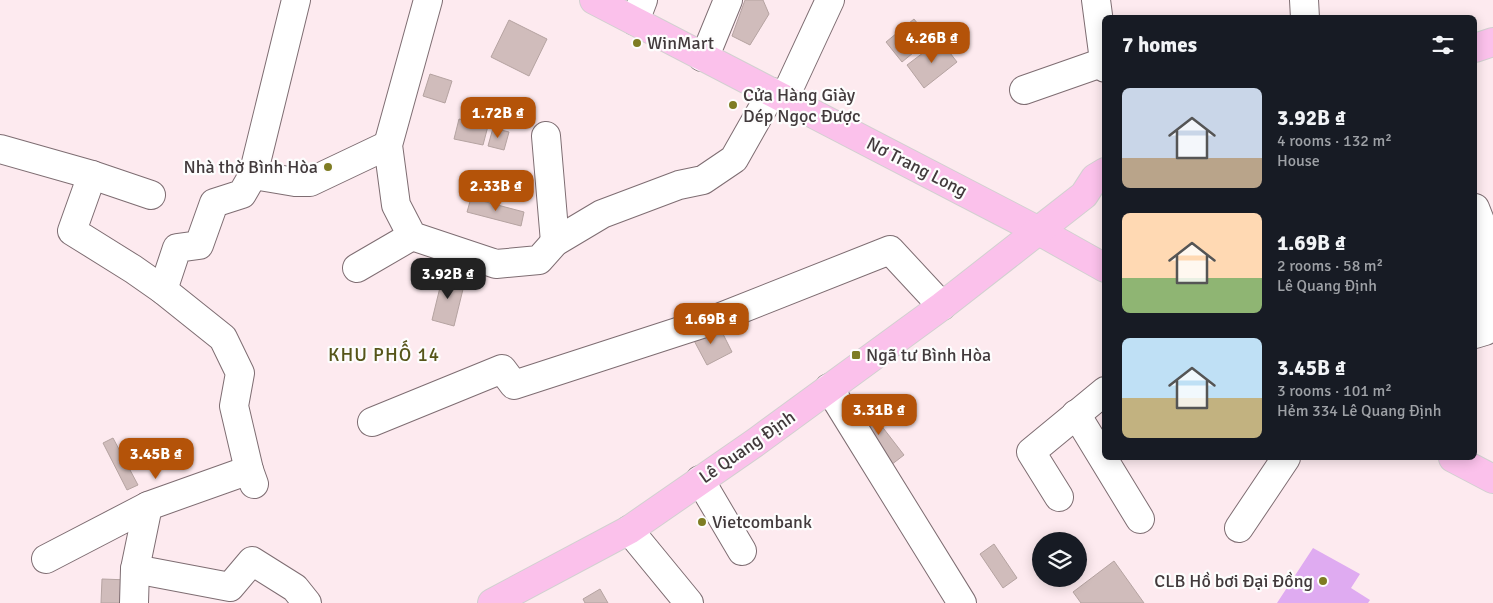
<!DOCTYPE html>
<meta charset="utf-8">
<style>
body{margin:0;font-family:Signika,sans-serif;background:#242831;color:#f1f3f6;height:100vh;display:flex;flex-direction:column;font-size:19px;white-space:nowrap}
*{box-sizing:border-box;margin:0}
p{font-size:16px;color:#9ea1a6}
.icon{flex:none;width:28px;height:28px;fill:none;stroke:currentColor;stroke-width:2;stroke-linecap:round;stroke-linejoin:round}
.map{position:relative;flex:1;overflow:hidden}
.sheet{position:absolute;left:1102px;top:15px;width:375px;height:445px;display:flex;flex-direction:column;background:#171b24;border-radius:8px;box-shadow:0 2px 12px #0003}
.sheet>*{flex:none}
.controls{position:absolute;left:1032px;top:532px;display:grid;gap:10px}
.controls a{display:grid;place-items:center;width:55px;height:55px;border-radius:50%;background:#171b24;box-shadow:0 2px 12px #0003;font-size:25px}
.price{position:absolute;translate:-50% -42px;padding:0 11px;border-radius:10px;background:#b45309;color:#fff;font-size:16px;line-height:32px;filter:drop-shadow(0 1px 2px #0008)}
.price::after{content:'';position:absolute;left:50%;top:30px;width:15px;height:11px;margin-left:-8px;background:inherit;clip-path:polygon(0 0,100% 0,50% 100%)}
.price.active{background:#222;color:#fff}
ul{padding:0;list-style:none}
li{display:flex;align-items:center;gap:15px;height:125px;padding:0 20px}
li span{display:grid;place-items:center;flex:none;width:140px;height:100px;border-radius:8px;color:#555}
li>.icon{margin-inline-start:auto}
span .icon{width:60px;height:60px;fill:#fffc;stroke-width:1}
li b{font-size:21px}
h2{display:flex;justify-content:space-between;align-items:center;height:60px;padding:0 20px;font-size:21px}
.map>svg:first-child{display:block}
.water{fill:#dfabf1}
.building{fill:#d0bcbb;stroke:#b5a3a1}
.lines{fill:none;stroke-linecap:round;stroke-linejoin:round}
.minor-casing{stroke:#7e6d72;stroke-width:30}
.major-casing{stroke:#d2d0d0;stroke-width:30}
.minor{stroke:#fff;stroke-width:28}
.major{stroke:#fbc1eb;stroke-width:28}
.poi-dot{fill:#7e7c23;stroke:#fdfdfd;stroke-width:2}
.labels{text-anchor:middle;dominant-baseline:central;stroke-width:4.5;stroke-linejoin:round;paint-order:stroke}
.poi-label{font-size:18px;fill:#423a3c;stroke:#fdfdfd;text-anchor:start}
.street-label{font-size:18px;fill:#423a3c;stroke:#fdfdfd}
.neighbourhood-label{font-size:19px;letter-spacing:1px;fill:#565519;stroke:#fdfdfd}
</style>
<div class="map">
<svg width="1493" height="603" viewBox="0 0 1493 603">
<rect width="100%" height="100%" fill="#fdeaef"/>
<polygon class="water" points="1313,548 1360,574 1351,588 1370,600 1368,603 1277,603"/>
<g class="building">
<polygon points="745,0 763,0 769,14 750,45 732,36"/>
<polygon points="914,19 930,39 902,62 886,42"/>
<polygon points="509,20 547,39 529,76 491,57"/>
<polygon points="940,40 957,62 924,88 907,65"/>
<polygon points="430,74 452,81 445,103 423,96"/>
<polygon points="459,119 488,126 483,145 454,139"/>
<polygon points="493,128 509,132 504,150 488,146"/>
<polygon points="471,198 524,212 521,226 467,212"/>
<polygon points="443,275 465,281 454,326 432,320"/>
<polygon points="708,325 713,336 722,332 732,352 707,365 690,333"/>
<polygon points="867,407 904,455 891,465 854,417"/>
<polygon points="113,438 138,485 127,490 103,443"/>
<polygon points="994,544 1017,578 1003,588 980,554"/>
<polygon points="1114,561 1144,603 1081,603 1073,592"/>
<polygon points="102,579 129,580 129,603 101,603"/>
<polygon points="600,589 608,603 585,603 583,599"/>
</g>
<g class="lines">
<defs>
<g id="minor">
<polyline points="428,0 388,145 396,205 412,236 496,264 539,260 555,242 602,214 679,185 703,180 734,159 772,92"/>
<polyline points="1096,0 1105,68"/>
<polyline points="1304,0 1305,18"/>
<polyline points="635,21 643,0"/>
<polyline points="702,57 710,44 728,0"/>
<polyline points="1024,90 1104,62"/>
<polyline points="784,99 830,0"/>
<polyline points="546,136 555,242"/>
<polyline points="0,149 92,175 151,195"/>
<polyline points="92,175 72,231 133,269 163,290 223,338 240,373 234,406 249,470"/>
<polyline points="253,175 295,182 310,182 388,145"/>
<polyline points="1475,208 1490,246 1485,331 1475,334"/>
<polyline points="357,268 412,236"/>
<polyline points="163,290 177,248 199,245 214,203 242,194 253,175 296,0"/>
<polyline points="829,388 962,603"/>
<polyline points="1076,414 1140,519"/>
<polyline points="372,422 502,369 514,385 708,322 890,250 942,306"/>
<polyline points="700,480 742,551"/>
<polyline points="1059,497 1031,452 1105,391"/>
<polyline points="1239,528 1286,458"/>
<polyline points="629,530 689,603"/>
<polyline points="46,559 148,506"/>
<polyline points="135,569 230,587 252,561 295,588 307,603"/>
<polyline points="134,603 135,569 148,506 249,470 254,484"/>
</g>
<g id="major">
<polyline points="594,0 1039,231 1105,268"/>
<polyline points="1475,48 1493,42"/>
<polyline points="1453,458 1493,479"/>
<polyline points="492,603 629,530 756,442 942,306 1084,195 1095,178 1105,172"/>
</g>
</defs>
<use href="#minor" class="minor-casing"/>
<use href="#major" class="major-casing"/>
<use href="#minor" class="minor"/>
<use href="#major" class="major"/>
</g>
<g class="poi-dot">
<circle cx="637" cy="43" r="5"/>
<circle cx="733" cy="105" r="5"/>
<circle cx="328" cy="167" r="5"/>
<rect x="851" y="350" width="10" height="10" rx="2.5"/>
<circle cx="702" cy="522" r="5"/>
<circle cx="1323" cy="581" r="5"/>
</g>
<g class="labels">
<g class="poi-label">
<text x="647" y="43">WinMart</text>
<text x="743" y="95">Cửa Hàng Giày<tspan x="743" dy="21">Dép Ngọc Được</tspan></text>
<text x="318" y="167" text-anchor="end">Nhà thờ Bình Hòa</text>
<text x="866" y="355">Ngã tư Bình Hòa</text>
<text x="712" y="522">Vietcombank</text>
<text x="1313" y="581" text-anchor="end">CLB Hồ bơi Đại Đồng</text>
</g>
<g class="street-label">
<text transform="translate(917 167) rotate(27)">Nơ Trang Long</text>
<text transform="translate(747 447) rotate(-35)">Lê Quang Định</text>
</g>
<g class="neighbourhood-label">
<text x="384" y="355">KHU PHỐ 14</text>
</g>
</g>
</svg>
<div class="controls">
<a><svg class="icon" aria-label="layers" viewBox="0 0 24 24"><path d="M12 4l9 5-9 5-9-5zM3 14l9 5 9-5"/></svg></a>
</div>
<b class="price" style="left:932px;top:64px">4.26B ₫</b>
<b class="price" style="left:498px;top:139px">1.72B ₫</b>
<b class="price" style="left:496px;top:212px">2.33B ₫</b>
<b class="price active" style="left:448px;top:300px">3.92B ₫</b>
<b class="price" style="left:711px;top:345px">1.69B ₫</b>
<b class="price" style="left:879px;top:436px">3.31B ₫</b>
<b class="price" style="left:156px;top:480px">3.45B ₫</b>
<section class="sheet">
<h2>7 homes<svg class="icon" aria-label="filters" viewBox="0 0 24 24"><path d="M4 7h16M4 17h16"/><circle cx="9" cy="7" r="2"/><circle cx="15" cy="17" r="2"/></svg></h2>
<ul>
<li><span style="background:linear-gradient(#c9d6e8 70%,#b9a48a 0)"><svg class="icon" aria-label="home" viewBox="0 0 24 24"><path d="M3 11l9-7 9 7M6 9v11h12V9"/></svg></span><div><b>3.92B ₫</b><p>4 rooms · 132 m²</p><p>House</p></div></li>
<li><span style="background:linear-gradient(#ffd9b3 65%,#8fb573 0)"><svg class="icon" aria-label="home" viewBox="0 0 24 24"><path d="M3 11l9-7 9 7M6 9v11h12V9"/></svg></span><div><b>1.69B ₫</b><p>2 rooms · 58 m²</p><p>Lê Quang Định</p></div></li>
<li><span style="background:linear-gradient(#bfe0f5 60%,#c2b280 0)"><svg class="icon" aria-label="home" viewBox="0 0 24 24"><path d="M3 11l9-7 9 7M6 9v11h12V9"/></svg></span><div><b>3.45B ₫</b><p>3 rooms · 101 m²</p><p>Hẻm 334 Lê Quang Định</p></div></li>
</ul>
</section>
</div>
